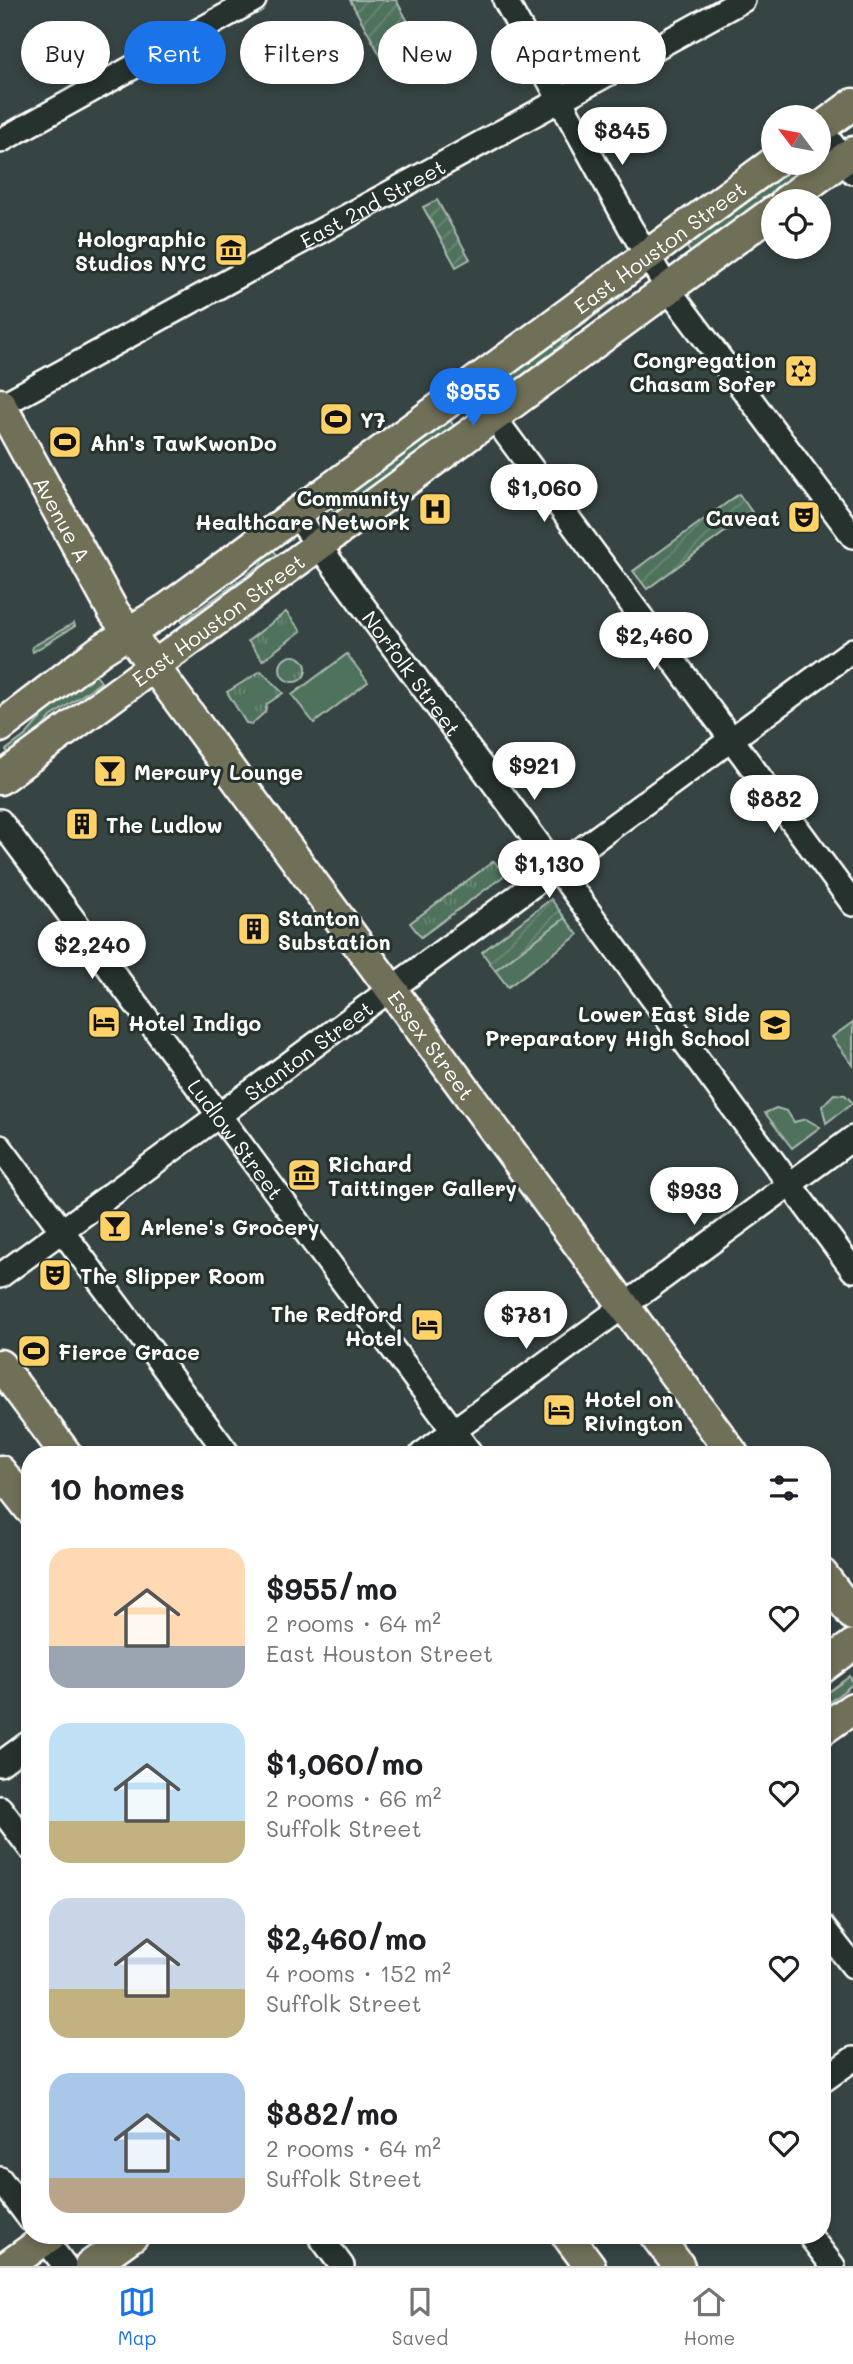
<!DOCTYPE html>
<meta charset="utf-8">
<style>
body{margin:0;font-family:Mali,sans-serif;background:#f2f2f2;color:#202124;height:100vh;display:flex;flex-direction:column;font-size:26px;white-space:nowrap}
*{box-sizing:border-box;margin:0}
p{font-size:23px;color:#757577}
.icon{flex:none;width:38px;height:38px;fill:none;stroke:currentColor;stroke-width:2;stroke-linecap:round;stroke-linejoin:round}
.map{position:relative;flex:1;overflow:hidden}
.panel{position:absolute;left:21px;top:1446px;width:810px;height:798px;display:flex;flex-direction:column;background:#fff;border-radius:28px;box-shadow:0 4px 10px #0003}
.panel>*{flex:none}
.guide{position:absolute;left:21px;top:21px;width:812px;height:63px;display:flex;gap:14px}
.needle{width:46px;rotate:302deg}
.buttons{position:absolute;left:761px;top:105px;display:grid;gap:14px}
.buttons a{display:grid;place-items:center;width:70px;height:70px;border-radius:50%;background:#fff;box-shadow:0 4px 10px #0003;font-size:35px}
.price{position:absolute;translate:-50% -60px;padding:0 16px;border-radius:24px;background:#fff;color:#222;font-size:23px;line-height:46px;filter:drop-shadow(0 2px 4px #0008)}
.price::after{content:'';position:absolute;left:50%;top:42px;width:21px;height:16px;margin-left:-10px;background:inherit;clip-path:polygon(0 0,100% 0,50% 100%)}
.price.on{background:#1a73e8;color:#fff}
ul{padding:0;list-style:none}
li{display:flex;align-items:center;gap:21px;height:175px;padding:0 28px}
li span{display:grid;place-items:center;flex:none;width:196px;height:140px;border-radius:21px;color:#555}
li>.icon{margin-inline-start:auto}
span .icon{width:84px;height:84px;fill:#fffc;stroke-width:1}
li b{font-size:30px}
h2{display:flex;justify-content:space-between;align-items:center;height:84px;padding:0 28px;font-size:30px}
.pill{padding:0 24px;border-radius:32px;background:#fff;box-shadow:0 4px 10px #0003;font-size:24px;line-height:63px}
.pill.on{background:#1a73e8;color:#fff}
.menu{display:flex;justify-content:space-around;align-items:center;height:98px;border-top:2px solid #e0e0e0;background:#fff;font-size:19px;color:#757577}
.menu a{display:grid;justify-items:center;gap:4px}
.menu .on{color:#1a73e8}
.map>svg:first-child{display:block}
.grass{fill:#50725d;stroke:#a8b8ae;stroke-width:2}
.park{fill:url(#park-tufts);stroke:#a8b8ae;stroke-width:2}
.garden{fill:url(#garden-furrows);stroke:#a8b8ae;stroke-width:2}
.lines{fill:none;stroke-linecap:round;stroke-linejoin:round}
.minor-casing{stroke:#fff;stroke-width:28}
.major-casing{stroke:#fff;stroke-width:35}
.minor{stroke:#26332d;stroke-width:23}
.major{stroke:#706f59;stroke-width:30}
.labels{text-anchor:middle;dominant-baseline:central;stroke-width:6;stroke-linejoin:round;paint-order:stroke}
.street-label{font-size:21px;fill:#fff;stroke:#26332d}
.poi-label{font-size:21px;font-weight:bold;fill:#fff;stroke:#26332d;text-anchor:start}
</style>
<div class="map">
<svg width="853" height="2266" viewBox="0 0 853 2266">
<defs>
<pattern id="park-tufts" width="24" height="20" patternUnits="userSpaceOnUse" patternTransform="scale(1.75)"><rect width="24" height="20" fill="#50725d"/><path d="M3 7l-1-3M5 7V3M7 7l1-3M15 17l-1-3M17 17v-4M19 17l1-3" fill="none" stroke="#6a8775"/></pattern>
<pattern id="garden-furrows" width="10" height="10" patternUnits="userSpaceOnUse" patternTransform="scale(1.75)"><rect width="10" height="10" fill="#50725d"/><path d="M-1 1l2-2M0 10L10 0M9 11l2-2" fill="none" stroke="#6a8775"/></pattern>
</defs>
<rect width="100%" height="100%" fill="#364443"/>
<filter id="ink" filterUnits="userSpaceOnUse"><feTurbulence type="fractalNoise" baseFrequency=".0143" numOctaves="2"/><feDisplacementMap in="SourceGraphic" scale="14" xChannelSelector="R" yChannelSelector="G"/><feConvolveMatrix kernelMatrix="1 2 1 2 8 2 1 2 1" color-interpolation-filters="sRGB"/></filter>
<g filter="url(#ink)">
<g class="grass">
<polygon points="787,163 793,163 801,175 692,255 682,240"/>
<polygon points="618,286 624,295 571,333 546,363 518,384 511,375 539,355 563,326"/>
<polygon points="445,413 456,429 337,517 326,502"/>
<polygon points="272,548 280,559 186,627 182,622 259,566"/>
<polygon points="74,623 75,626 33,652 32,647"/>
<polygon points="347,654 368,682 314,723 292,695"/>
<polygon points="95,674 101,682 51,717 31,741 11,757 6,750 26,735 50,707"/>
<polygon points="565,918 578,935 508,987 495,970"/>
<polygon points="853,1022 853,1065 832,1037"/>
<polygon points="834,1094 845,1095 853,1103 826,1123 822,1106"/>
<polygon points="776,1108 787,1111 794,1122 806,1119 820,1127 792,1148 765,1113"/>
</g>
<g class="park">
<polygon points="286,612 301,631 263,660 248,641"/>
<circle cx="293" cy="669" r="13"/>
<polygon points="261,671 283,693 267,704 265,712 252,724 246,723 227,692"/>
<polygon points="494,861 505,875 421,937 410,923"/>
</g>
<g class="garden">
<polygon points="350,0 396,0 420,43 384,62"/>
<polygon points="437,200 470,259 456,267 423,207"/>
<polygon points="739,494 752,512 647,589 633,571"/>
<polygon points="551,899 565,918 495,970 482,952"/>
<polygon points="850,1676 853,1684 823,1707 823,1696"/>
</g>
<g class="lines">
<defs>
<g id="minor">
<polyline points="505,0 630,227 668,289 853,536"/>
<polyline points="820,128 853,172"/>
<polyline points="0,141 254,0"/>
<polyline points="470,385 853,904"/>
<path id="s1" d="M0,406l743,-406"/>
<path id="s2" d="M296,515l557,755"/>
<path id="s3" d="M0,821l471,633"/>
<polyline points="0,1147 228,1454"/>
<path id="s4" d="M0,1276l853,-626"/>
<polyline points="422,1454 853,1138"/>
<polyline points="0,1764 30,1742"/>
<polyline points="0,1808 30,1848"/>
<polyline points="822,1926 853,1966"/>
<polyline points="822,2081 853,2059"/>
<polyline points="0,2179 30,2219"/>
<polyline points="42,2235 65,2266"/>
<polyline points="319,2235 342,2266"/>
<polyline points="809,2235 833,2266"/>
</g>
<g id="major">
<polyline points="819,129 853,104"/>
<polyline points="786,201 853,152"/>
<path id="s5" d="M0,404l113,207 620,843"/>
<path id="s6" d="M0,727l101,-77 67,-42 606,-446"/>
<path id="s7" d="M0,779l774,-568"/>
<polyline points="0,1365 66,1454"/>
<polyline points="0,1471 30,1509"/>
<polyline points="822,1574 853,1615"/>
<polyline points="822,1668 853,1645"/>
<polyline points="822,1730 853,1708"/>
<polyline points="567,2235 590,2266"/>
<polyline points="655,2235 679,2266"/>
<polyline points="8,2266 51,2235"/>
<polyline points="90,2266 133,2235"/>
</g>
</defs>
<use href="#minor" class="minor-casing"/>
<use href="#major" class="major-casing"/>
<use href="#minor" class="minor"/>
<use href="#major" class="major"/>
</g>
</g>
<defs>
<symbol id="museum-square" viewBox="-11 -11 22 22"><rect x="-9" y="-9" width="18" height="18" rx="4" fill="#ffd166" stroke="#26332d"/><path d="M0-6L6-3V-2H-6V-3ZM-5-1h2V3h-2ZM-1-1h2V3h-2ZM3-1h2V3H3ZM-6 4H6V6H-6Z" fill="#111"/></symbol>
<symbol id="synagogue-square" viewBox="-11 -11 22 22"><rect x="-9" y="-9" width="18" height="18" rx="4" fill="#ffd166" stroke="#26332d"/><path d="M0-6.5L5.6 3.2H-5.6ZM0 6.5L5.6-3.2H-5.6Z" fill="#111"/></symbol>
<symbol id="stadium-square" viewBox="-11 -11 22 22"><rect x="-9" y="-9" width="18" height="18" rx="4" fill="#ffd166" stroke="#26332d"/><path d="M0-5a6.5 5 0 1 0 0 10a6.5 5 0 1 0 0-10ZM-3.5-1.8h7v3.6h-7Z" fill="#111"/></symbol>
<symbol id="hospital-square" viewBox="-11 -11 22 22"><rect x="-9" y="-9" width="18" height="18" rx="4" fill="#ffd166" stroke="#26332d"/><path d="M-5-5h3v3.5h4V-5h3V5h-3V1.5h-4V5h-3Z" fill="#111"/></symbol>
<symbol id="theatre-square" viewBox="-11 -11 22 22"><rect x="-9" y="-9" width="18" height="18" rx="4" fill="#ffd166" stroke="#26332d"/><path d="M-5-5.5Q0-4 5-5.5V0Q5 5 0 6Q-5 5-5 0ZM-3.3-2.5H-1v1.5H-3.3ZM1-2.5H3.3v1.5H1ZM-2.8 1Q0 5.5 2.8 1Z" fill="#111"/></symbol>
<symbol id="bar-square" viewBox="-11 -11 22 22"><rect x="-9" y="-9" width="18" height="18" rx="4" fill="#ffd166" stroke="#26332d"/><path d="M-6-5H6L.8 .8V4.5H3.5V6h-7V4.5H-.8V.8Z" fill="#111"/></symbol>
<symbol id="building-square" viewBox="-11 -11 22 22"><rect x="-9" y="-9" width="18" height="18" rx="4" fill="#ffd166" stroke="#26332d"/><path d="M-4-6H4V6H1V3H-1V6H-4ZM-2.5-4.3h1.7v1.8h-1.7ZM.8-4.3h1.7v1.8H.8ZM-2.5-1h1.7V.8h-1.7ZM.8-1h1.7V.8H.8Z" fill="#111"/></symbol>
<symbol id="hotel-square" viewBox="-11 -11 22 22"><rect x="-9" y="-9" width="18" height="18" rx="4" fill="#ffd166" stroke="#26332d"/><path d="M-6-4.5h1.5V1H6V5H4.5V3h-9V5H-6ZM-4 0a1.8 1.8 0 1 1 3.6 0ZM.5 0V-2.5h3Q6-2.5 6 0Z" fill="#111"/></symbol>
<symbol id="school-square" viewBox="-11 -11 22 22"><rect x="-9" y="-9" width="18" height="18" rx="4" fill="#ffd166" stroke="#26332d"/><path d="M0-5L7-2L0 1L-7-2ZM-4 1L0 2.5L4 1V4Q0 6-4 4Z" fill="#111"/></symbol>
</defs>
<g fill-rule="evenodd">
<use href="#museum-square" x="212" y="231" width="38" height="38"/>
<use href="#synagogue-square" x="782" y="352" width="38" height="38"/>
<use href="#stadium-square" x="317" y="400" width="38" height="38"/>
<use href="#stadium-square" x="46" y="423" width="38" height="38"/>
<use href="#hospital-square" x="416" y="490" width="38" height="38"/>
<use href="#theatre-square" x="785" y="498" width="38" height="38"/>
<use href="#bar-square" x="91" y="752" width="38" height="38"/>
<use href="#building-square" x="63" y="805" width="38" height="38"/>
<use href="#building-square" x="235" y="910" width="38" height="38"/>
<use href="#hotel-square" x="85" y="1003" width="38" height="38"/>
<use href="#school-square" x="756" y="1006" width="38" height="38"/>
<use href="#museum-square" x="285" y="1156" width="38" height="38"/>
<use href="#bar-square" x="96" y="1207" width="38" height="38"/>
<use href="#theatre-square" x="36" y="1256" width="38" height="38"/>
<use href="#hotel-square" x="408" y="1306" width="38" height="38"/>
<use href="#stadium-square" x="15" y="1332" width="38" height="38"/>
<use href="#hotel-square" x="540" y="1391" width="38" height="38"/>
</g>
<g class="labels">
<g class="street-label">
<text stroke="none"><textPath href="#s1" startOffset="424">East 2nd Street</textPath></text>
<text stroke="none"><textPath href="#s6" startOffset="816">East Houston Street</textPath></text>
<text stroke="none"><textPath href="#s5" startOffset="131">Avenue A</textPath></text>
<text stroke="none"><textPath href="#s7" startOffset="270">East Houston Street</textPath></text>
<text stroke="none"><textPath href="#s2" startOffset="196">Norfolk Street</textPath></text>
<text stroke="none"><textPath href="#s5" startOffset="774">Essex Street</textPath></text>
<text stroke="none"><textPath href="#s4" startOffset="382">Stanton Street</textPath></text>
<text stroke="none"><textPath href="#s3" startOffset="396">Ludlow Street</textPath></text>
</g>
<g class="poi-label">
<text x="206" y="238" text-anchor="end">Holographic<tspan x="206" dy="24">Studios NYC</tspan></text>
<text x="776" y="359" text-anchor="end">Congregation<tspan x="776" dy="24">Chasam Sofer</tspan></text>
<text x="360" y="419">Y7</text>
<text x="90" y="442">Ahn's TawKwonDo</text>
<text x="410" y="497" text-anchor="end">Community<tspan x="410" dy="24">Healthcare Network</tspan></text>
<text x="780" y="517" text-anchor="end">Caveat</text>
<text x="134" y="771">Mercury Lounge</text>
<text x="106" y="824">The Ludlow</text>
<text x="278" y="917">Stanton<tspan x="278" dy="24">Substation</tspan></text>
<text x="750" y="1013" text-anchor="end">Lower East Side<tspan x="750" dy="24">Preparatory High School</tspan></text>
<text x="128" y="1022">Hotel Indigo</text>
<text x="328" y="1163">Richard<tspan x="328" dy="24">Taittinger Gallery</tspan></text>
<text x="140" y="1226">Arlene's Grocery</text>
<text x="80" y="1275">The Slipper Room</text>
<text x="402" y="1313" text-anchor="end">The Redford<tspan x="402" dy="24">Hotel</tspan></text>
<text x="58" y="1351">Fierce Grace</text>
<text x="584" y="1398">Hotel on<tspan x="584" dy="24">Rivington</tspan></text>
</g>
</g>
</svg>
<div class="buttons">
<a><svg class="needle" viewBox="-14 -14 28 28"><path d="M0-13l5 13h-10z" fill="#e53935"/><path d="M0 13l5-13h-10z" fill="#757577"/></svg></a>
<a><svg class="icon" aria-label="locate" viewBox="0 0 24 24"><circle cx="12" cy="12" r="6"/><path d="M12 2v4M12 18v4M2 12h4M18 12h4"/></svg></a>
</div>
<b class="price" style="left:622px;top:167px">$845</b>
<b class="price on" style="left:473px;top:428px">$955</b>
<b class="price" style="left:544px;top:524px">$1,060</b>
<b class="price" style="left:654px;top:672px">$2,460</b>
<b class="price" style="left:534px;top:802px">$921</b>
<b class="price" style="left:774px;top:835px">$882</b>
<b class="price" style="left:549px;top:900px">$1,130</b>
<b class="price" style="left:92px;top:981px">$2,240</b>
<b class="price" style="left:694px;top:1227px">$933</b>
<b class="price" style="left:526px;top:1351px">$781</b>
<div class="guide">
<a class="pill">Buy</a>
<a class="pill on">Rent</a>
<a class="pill">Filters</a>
<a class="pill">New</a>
<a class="pill">Apartment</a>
</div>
<section class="panel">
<h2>10 homes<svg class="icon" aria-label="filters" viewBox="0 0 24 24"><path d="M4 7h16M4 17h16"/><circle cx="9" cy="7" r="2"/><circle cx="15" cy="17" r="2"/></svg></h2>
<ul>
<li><span style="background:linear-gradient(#ffd9b3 70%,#9aa5b1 0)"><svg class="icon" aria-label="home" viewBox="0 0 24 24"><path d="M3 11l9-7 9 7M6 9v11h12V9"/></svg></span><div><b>$955/mo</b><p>2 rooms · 64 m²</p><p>East Houston Street</p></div><svg class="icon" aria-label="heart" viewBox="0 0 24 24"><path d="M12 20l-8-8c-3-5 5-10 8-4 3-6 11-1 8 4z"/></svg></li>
<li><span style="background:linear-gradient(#bfe0f5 70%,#c2b280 0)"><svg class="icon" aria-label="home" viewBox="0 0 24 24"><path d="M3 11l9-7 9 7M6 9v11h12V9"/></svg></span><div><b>$1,060/mo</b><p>2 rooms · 66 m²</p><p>Suffolk Street</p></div><svg class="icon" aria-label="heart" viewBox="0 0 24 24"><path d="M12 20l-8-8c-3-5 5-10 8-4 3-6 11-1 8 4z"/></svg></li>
<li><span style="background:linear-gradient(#c9d6e8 65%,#c2b280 0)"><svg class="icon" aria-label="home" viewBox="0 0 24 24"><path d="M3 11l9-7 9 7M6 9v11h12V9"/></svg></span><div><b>$2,460/mo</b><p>4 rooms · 152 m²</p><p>Suffolk Street</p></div><svg class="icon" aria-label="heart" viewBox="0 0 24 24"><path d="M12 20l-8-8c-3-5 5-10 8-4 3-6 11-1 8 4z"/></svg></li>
<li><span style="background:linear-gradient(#a9c7e8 75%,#b9a48a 0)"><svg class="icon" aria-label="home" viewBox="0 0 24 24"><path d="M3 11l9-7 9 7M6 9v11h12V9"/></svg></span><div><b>$882/mo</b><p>2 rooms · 64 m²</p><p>Suffolk Street</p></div><svg class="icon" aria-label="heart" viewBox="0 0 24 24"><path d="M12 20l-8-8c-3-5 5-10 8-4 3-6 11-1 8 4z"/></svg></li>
</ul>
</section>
</div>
<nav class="menu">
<a class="on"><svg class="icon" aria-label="map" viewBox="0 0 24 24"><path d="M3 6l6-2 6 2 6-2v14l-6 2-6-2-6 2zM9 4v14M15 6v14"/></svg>Map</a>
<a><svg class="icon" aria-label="saved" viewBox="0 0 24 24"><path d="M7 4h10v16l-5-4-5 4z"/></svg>Saved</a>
<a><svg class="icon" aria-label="home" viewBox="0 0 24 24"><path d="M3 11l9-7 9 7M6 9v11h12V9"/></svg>Home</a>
</nav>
